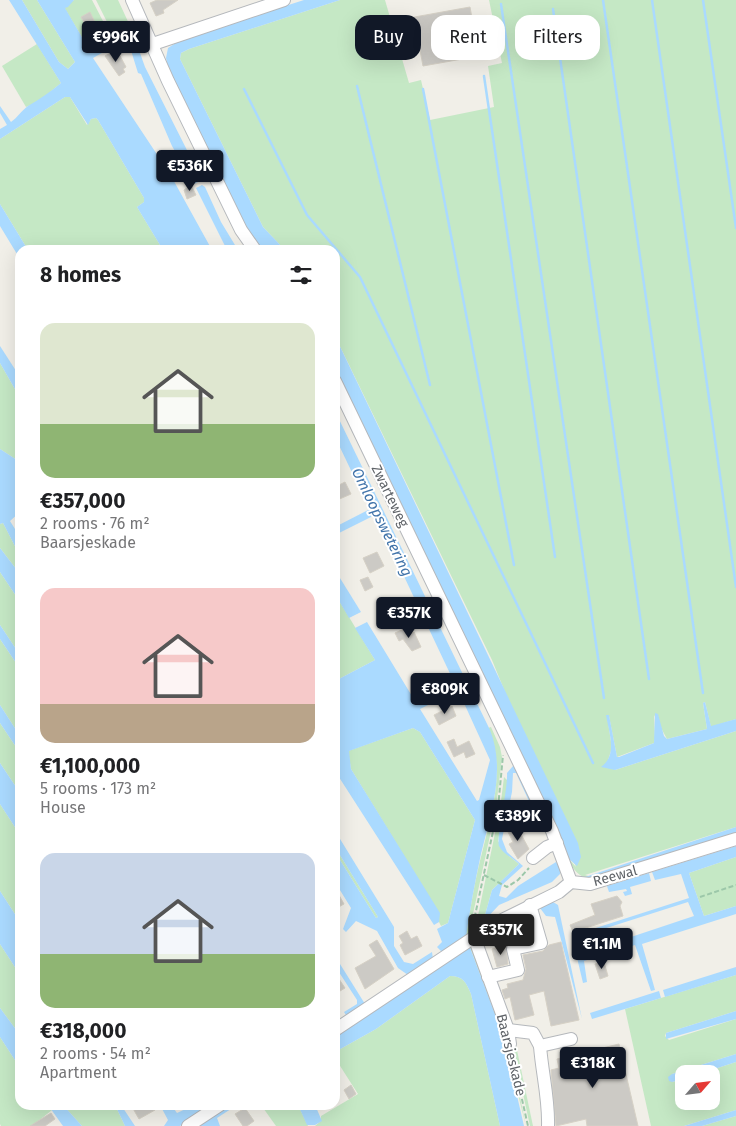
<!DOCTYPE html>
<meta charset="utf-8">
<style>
body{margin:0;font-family:"Fira Sans",sans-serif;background:#f6f6f6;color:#202124;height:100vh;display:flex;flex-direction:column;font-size:19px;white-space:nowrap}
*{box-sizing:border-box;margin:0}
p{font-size:16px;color:#757577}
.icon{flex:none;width:28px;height:28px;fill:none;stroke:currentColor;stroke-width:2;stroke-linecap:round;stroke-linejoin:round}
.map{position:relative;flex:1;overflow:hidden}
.details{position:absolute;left:15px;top:245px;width:325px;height:865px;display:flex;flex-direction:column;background:#fff;border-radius:15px;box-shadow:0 5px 20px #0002}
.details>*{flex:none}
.guide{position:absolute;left:355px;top:15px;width:305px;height:45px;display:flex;gap:10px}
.needle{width:32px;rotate:62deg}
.fabs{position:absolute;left:675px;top:1065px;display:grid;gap:10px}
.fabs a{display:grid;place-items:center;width:45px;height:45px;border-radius:10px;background:#fff;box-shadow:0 5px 20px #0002;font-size:25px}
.price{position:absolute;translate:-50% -42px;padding:0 11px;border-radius:5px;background:#111827;color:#fff;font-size:16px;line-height:32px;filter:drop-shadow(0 1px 2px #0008)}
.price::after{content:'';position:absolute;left:50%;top:30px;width:15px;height:11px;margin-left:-8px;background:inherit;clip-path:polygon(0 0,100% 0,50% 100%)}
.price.on{background:#222;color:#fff}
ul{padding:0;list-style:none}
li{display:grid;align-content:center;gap:10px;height:265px;padding:0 25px}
li span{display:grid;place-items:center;height:155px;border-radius:15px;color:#555}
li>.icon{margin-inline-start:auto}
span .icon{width:90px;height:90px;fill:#fffc;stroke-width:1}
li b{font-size:21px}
h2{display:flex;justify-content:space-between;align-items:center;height:60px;padding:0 25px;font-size:21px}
.pill{padding:0 18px;border-radius:15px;background:#fff;box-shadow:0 5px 20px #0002;font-size:18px;line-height:45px}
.pill.on{background:#111827;color:#fff}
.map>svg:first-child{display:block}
.green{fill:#c5e8c5}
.water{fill:#aadaff;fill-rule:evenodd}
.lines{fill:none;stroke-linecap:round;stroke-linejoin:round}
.stream{stroke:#aadaff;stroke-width:2.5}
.building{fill:#cccac5;stroke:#d6d1c6}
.minor-casing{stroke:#b5b8bc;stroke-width:14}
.path{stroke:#9cc7a9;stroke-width:2;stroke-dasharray:5 2.5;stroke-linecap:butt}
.minor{stroke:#fff;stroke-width:12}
.labels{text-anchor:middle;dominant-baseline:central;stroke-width:4;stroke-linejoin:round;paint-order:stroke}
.street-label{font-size:14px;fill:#5f6368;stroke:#fff}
.water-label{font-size:15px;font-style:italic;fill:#4174aa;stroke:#fff}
</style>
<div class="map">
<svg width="736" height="1126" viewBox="0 0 736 1126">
<rect width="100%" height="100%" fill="#f1efe8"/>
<g class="green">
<polygon points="22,0 37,0 75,62 68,69 59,62"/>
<polygon points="74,0 92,0 104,23 107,22 96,0 118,0 131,28 90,51 64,7"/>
<path d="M340,0h45l24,83 12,-3 9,40 64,-13 -6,-41 14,-3 -13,-63h247v719l-25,8 -6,-25 -2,1 4,26 -40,10 -13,-24 1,24 -1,4 -37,14 -8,-41h-2l5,32 -5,15 8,7 121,-39v96l-151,48 7,2 144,-44v2l-146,44c-11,-2 -18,-10 -21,-20l7,8 -84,-207 -157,-324v-86h-50l-22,-23 -83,-168 1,-6 8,-4z"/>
<polygon points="37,44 61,83 38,102 26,107 2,66"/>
<polygon points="65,97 70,97 87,125 91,119 96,118 98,120 144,198 144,202 137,207 163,250 28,250 0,204 0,139"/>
<polygon points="0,363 20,398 20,462 0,449"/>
<polygon points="3,523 20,556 20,574 0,548 0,524"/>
<polygon points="0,572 20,602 20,655 0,625"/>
<polygon points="335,594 375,660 335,681"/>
<polygon points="0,639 20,669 20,736 0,705"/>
<polygon points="0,723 20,753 20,793 0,763"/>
<path d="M491,727l9,20 2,10 -6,51 -25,115 1,11 -6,3c4,-27 9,-58 16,-84 10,-41 24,-85 6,-125z"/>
<polygon points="413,728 420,732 475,820 448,923 441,926 439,922 439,913 351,769 348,751"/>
<polygon points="504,777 507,780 507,788 498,841 509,856 519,864 492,890 483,922 486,921 484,925 475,930 500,809"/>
<polygon points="0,804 20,835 20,922 0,891"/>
<polygon points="335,847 378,917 376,918 335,852"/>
<polygon points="736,857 736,906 704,916 689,873"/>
<polygon points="472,942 509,1045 526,1126 503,1035 469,945"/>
<polygon points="0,944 20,975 20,1035 0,1008"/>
<polygon points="736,975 736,1011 666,1033 665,1036 669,1040 736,1019 736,1054 672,1074 672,1082 684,1079 684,1101 711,1101 711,1074 699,1074 736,1062 736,1110 684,1126 651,1126 625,1009"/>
<path d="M450,976c13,0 16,6 21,18l29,132h-185l6,-5v-5l37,-22 -23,-36v-6l41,-23z"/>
<polygon points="514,1036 533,1126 530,1126 511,1038"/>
<polygon points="0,1037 20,1068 20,1105 48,1105 52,1110 37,1122 37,1126 1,1126 0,1124"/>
<polygon points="63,1105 115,1105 125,1126 82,1126"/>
<polygon points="261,1105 298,1105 308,1126 276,1126"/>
<polygon points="736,1116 736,1126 702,1126"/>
</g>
<g class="water">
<path d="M9,0h13l37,62 9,7 7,-7 -38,-62h37l-6,7 -3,1 25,43 41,-23 -1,-4 5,-2 6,9 -48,27 77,116 42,76h-49l-26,-43 7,-5v-4l-46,-78 -2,-2 -5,1 -3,6 -18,-28h-5l-65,42v-10l7,-4 -7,-12v-7l11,16c6,-4 11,-12 17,-16 12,-7 22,-14 33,-23z"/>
<polygon points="304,0 340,0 189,49 181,53 180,59 263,227 285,250 261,250 235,208 168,67 166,58 168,48 182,39"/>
<polygon points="139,40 140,53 145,67 193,162 200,181 194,184 172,146 141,74 138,73 129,44"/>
<polygon points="202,185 205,187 221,222 238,250 227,250 196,188"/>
<polygon points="0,204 28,250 20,250 20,259 0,226"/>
<polygon points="335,336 578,843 581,857 577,866 569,859 335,369"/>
<polygon points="0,346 20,377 20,398 0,363"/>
<path d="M335,411l155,319c16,40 1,84 -9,124 -6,27 -11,55 -15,83l-23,16 -6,-6 5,-5 -5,-13 11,-6 27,-103 -55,-88 -7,-4 -64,23 2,18 89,144 -1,9 -5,3 -99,-154v-39l2,-2 -2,-3v-46l40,-21 -20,-32 12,-6 48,79 39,-19 -79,-167 -40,20v-8l37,-19 -8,-20 -5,-1 -24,-50zM458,690l32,70 -11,40 -2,1 -57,-92z"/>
<polygon points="0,449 20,462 20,512 10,521 20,537 20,556 3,523 0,524"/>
<polygon points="0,548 20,574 20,602 0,572"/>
<polygon points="335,570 361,612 349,618 335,594"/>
<polygon points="0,625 20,655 20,669 0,639"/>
<path d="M705,702l6,24 25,-7v12l-121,39 -14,-3c17,-12 8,-34 5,-52h3l8,42h2l35,-14 1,-30 3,1 6,22 3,3 40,-10 -4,-26z"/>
<polygon points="0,705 20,736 20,753 0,723"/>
<polygon points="0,763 20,793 20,835 0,804"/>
<path d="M513,766l3,1 28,58 -3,1 -2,-3 -23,-50h-3l-1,19 -10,47 5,13 16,14 -21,19 -3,11 7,2 12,-12 38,-24 5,8 -1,4 -8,8 -53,23 -16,17 9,-32 27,-26c-6,-6 -16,-10 -20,-18 -3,-8 9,-56 8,-73z"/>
<polygon points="736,827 736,833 592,877 585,877"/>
<polygon points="335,834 337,834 394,927 394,946 404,962 413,964 432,952 433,959 408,975 398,968 377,931 356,921 346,932 343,929 351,908 335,882 335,852 376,918 378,917 335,847"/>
<polygon points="736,846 736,857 689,873 704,916 736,906 736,914 642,944 655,990 651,991 635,945 584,961 587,982 583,983 574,945 577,946 583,953 694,916 688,902 575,938 574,935 689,898 681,874 655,880 652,872"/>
<polygon points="649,873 651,881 630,887 632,894 625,896 623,892 627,891 626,889 609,892 607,886"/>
<polygon points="0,891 20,922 20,975 0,944"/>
<polygon points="553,902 558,905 582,1019 555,917 546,916 540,908"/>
<path d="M469,945l34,90 21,91h-24l-29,-132c-5,-12 -8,-18 -21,-18l-74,53 -41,23v-18z"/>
<polygon points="335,956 365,1004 346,1015 344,1012 357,1004 357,1000 335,966"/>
<polygon points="736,967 736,975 665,997 663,990"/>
<polygon points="659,991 661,998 592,1019 590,1013"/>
<polygon points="0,1008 20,1035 20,1068 0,1037"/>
<polygon points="736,1011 736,1019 666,1039 666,1033"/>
<polygon points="736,1054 736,1062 699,1074 684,1074 684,1079 672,1082 669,1081 668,1077 672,1074"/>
<polygon points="48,1105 63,1105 82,1126 63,1126"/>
<polygon points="115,1105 121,1105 135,1126 125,1126"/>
<polygon points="160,1105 171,1105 177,1113 194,1105 209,1105 180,1126 164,1126 168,1120"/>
<polygon points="227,1105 237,1105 217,1118 220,1126 196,1126"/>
<polygon points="298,1105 315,1105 322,1121 315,1125 307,1125"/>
<polygon points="736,1110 736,1116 702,1126 684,1126"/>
</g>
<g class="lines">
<g class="stream">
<polyline points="603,0 703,693"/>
<polyline points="652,0 736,587"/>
<polyline points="703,0 736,228"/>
<polyline points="501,4 604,698"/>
<polyline points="553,9 649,679"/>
<polyline points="484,76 555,557"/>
<polyline points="357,86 430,385"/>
<polyline points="244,89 307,215 360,277 593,763"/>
<polyline points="423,89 514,565"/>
</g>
</g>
<g class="building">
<polygon points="157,0 178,0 163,10 164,13 156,16 150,3"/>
<polygon points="470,7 476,40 495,36 496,45 478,48 479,56 423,66 416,29 411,30 409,18"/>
<polygon points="90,12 101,35 93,39 81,17"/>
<polygon points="112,52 114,55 118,52 126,67 123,69 125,72 119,76 105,56"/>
<polygon points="191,185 196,195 187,199 184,190"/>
<polygon points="345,482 351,494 335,501 335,495 339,492 337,486"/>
<polygon points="377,552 384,566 370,573 363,558"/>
<polygon points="368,577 373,587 365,591 360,580"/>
<polygon points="404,629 410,634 414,632 421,647 412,651 403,639 399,641 395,633"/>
<polygon points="452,706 456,716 439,725 434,715"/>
<polygon points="454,739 457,747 469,741 475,754 466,758 464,752 454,757 447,742"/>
<polygon points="516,825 529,849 518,859 509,844 513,842 507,830"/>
<polygon points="335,888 344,904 335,909"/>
<polygon points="617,896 622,902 620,906 623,916 573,932 570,925 595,915 591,904"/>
<polygon points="525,923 529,937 513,941 512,926"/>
<polygon points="407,931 411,939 417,936 422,946 405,955 400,945 403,943 399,936"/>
<polygon points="377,940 394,969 365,989 355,968 376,956 369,945"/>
<polygon points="561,942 579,1020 551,1026 544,991 529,995 534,1015 515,1020 510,997 505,999 502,990 508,988 507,984 523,980 526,969 523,955 543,951 549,945"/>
<polygon points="506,946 508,964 497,967 492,949"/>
<polygon points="604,962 608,976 600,979 595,964"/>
<polygon points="335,973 345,988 335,994"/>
<polygon points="619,1044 638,1126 587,1126 586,1119 556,1126 551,1070 559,1068 557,1059"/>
<polygon points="351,1085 356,1094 349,1099 344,1090"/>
<polygon points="131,1105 152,1105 155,1110 139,1119"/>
<polygon points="245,1108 254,1121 247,1126 243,1126 235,1114"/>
<polygon points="51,1113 55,1119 45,1126 30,1126"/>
</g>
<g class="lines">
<defs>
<g id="minor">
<polyline points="132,0 168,81 241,230 255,250"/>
<polyline points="153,44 284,0"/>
<polyline points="335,381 552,831 571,882"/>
<polyline points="533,858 547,847 557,843"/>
<polyline points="474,937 508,1030 510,1044"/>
<polyline points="488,977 518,970 513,949 541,943 530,905"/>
<polyline points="335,1030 494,924 559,892 571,882 590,884 603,880 736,839"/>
<polyline points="508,1030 533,1033 540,1046 571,1039"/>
<path d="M540,1046c2,27 9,53 8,80"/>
<polyline points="188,1126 220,1105"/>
</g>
</defs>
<use href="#minor" class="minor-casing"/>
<g class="path">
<polyline points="484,875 507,887 518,880 529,868"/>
<polyline points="700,897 736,885"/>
<polyline points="473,925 498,808 503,755"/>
<polyline points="512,1055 528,1126"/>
</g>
<use href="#minor" class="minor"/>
</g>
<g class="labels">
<g class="street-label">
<text transform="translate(390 496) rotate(64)">Zwarteweg</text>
<text transform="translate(615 876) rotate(-15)">Reewal</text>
<text transform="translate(511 1055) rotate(76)">Baarsjeskade</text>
</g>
<g class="water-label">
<text transform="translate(382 522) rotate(64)">Omloopswetering</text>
</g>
</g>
</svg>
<div class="fabs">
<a><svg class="needle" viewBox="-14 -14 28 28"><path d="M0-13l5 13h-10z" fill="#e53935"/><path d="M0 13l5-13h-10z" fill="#757577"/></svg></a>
</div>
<b class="price" style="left:116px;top:63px">€996K</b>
<b class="price" style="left:190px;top:192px">€536K</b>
<b class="price" style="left:409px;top:639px">€357K</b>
<b class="price" style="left:445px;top:715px">€809K</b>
<b class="price" style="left:518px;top:842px">€389K</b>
<b class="price on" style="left:501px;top:956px">€357K</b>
<b class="price" style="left:602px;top:970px">€1.1M</b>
<b class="price" style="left:593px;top:1089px">€318K</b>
<div class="guide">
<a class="pill on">Buy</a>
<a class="pill">Rent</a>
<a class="pill">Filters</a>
</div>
<section class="details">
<h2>8 homes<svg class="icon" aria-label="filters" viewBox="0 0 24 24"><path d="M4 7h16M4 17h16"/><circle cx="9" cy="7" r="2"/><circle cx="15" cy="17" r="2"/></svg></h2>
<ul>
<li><span style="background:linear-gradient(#dfe7d0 65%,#8fb573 0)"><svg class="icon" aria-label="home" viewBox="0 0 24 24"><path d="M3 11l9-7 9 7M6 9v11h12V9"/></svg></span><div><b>€357,000</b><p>2 rooms · 76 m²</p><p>Baarsjeskade</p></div></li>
<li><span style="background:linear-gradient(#f6c9c9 75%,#b9a48a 0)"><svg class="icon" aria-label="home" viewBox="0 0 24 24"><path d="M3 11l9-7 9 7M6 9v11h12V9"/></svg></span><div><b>€1,100,000</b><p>5 rooms · 173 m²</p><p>House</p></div></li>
<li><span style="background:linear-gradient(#c9d6e8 65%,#8fb573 0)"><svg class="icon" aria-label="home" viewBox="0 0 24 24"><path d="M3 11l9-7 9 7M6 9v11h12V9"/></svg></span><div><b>€318,000</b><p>2 rooms · 54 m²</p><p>Apartment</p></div></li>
</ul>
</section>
</div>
